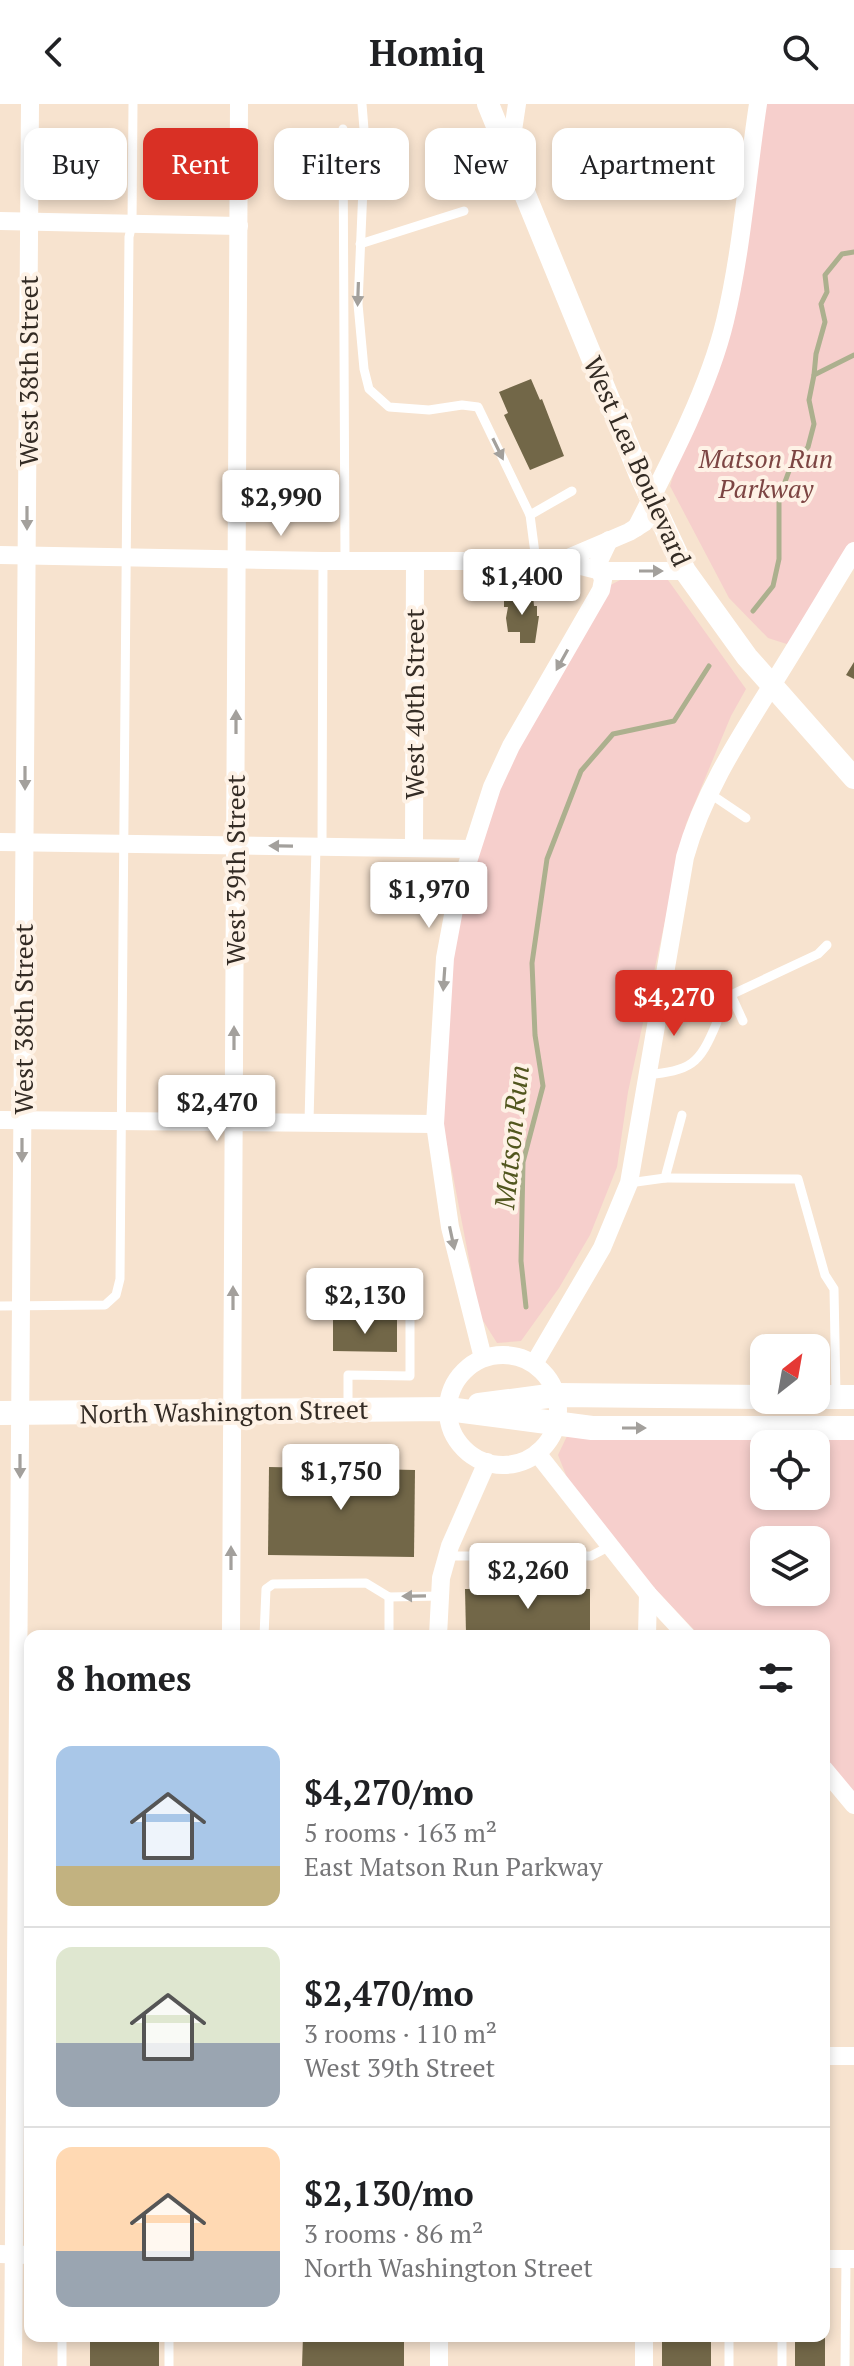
<!DOCTYPE html>
<meta charset="utf-8">
<style>
body{margin:0;font-family:"PT Serif",serif;background:#f2f2f2;color:#202124;height:100vh;display:flex;flex-direction:column;font-size:30px;white-space:nowrap}
*{box-sizing:border-box;margin:0}
p{font-size:26px;color:#757577}
.icon{flex:none;width:44px;height:44px;fill:none;stroke:currentColor;stroke-width:2;stroke-linecap:round;stroke-linejoin:round}
.map{position:relative;flex:1;overflow:hidden}
.sheet{position:absolute;left:24px;top:1526px;width:806px;height:712px;display:flex;flex-direction:column;background:#fff;border-radius:16px;box-shadow:0 4px 12px #0003}
.sheet>*{flex:none}
.hud{position:absolute;left:24px;top:24px;width:806px;height:72px;display:flex;gap:16px}
.needle{width:52px;rotate:31deg}
.controls{position:absolute;left:750px;top:1230px;display:grid;gap:16px}
.controls a{display:grid;place-items:center;width:80px;height:80px;border-radius:16px;background:#fff;box-shadow:0 4px 12px #0003;font-size:40px}
.price{position:absolute;translate:-50% -68px;padding:0 18px;border-radius:8px;background:#fff;color:#222;font-size:26px;line-height:52px;filter:drop-shadow(0 2px 4px #0008)}
.price::after{content:'';position:absolute;left:50%;top:48px;width:24px;height:18px;margin-left:-12px;background:inherit;clip-path:polygon(0 0,100% 0,50% 100%)}
.price.current{background:#d93025;color:#fff}
ul{padding:0;list-style:none}
li{display:flex;align-items:center;gap:24px;height:200px;padding:0 32px}
li+li{border-top:2px solid #e0e0e0}
li span{display:grid;place-items:center;flex:none;width:224px;height:160px;border-radius:16px;color:#555}
li>.icon{margin-inline-start:auto}
span .icon{width:96px;height:96px;fill:#fffc;stroke-width:1}
li b{font-size:34px}
h2{display:flex;justify-content:space-between;align-items:center;height:96px;padding:0 32px;font-size:34px}
.tag{padding:0 28px;border-radius:16px;background:#fff;box-shadow:0 4px 12px #0003;font-size:28px;line-height:72px}
.tag.current{background:#d93025;color:#fff}
header{display:flex;justify-content:space-between;align-items:center;height:104px;padding:0 32px;background:#fff;font-size:36px;font-weight:700}
.map>svg:first-child{display:block}
.green{fill:#f6cfcc;fill-rule:evenodd}
.lines{fill:none;stroke-linecap:round;stroke-linejoin:round}
.stream{stroke:#acb08e;stroke-width:5}
.building{fill:#726748}
.service{stroke:#fff;stroke-width:9}
.minor{stroke:#fff;stroke-width:18}
.tertiary{stroke:#fff;stroke-width:22}
.secondary{stroke:#fff;stroke-width:24}
.oneway{fill:#a3a09c}
.labels{text-anchor:middle;dominant-baseline:central;stroke-width:8;stroke-linejoin:round;paint-order:stroke}
.street-label{font-size:26px;fill:#332b24;stroke:#fef2e6}
.park-label{font-size:26px;font-style:italic;fill:#7d4543;stroke:#fef2e6}
.water-label{font-size:28px;font-style:italic;fill:#51561e;stroke:#fef2e6}
</style>
<header><svg class="icon" aria-label="back" viewBox="0 0 24 24"><path d="M15 5l-7 7 7 7"/></svg>Homiq<svg class="icon" aria-label="search" viewBox="0 0 24 24"><circle cx="10" cy="10" r="6"/><path d="M15 15l6 6"/></svg></header>
<div class="map">
<svg width="854" height="2262" viewBox="0 0 854 2262">
<rect width="100%" height="100%" fill="#f7e3cf"/>
<g class="green">
<polygon points="758,0 854,0 854,447 796,543 768,534 729,494 670,382 696,296 725,219"/>
<polygon points="622,475 668,476 746,585 731,612 686,720 628,988 617,1063 590,1131 559,1184 521,1237 497,1239 480,1212 443,1020 442,896 487,697 601,486"/>
<path d="M568,1330l286,1v360l-30,-37v-122h-124l-58,-61 -72,-90 -12,-30zM764,1340h52v52h-52zM764,1436h52v52h-52z"/>
</g>
<g class="lines">
<g class="stream">
<polyline points="814,271 816,250 825,218 821,200 827,188 825,171 842,150 854,148"/>
<polyline points="753,507 773,482 779,455 779,394 789,367 808,343 814,320 809,296 814,271 854,251"/>
<polyline points="526,1203 521,1157 523,1058 543,982 535,931 532,859 547,755 581,667 613,630 674,617 709,562"/>
</g>
</g>
<g class="building">
<polygon points="531,275 540,296 542,295 564,352 530,366 504,311 508,309 499,288"/>
<polygon points="504,491 533,491 534,502 537,502 537,512 539,512 535,539 520,539 520,528 508,528 506,514 508,503 504,503"/>
<polygon points="854,558 854,575 846,571"/>
<polygon points="333,1216 397,1216 397,1248 333,1247"/>
<polygon points="269,1363 415,1366 414,1453 268,1451"/>
<polygon points="465,1485 590,1485 590,1529 466,1529"/>
<rect x="90" y="2232" width="69" height="30"/>
<polygon points="303,2232 404,2232 404,2262 302,2262"/>
<rect x="795" y="2232" width="30" height="30"/>
<rect x="662" y="2235" width="49" height="27"/>
</g>
<g class="lines">
<g class="service">
<polyline points="362,0 365,38 358,200 364,265 369,285 389,303 429,306 462,301 478,303 530,411"/>
<polyline points="343,25 345,456"/>
<polyline points="360,140 464,107"/>
<polyline points="536,457 530,411 572,387"/>
<polyline points="709,689 746,714"/>
<polyline points="322,742 323,457"/>
<polyline points="731,891 743,917"/>
<polyline points="720,896 818,850 827,841"/>
<path d="M646,971c45,-5 53,-9 71,-53"/>
<polyline points="309,1018 316,742"/>
<polyline points="665,1074 798,1075 825,1171 834,1185 836,1290"/>
<polyline points="629,1079 665,1074 682,1011"/>
<polyline points="0,1202 105,1201 116,1191 120,1175 129,133 132,120 133,0"/>
<polyline points="348,1303 348,1271 410,1272 410,1210 351,1209"/>
<polyline points="447,1452 591,1452 610,1442"/>
<polyline points="389,1493 389,1532"/>
<polyline points="264,1532 266,1485 273,1480 366,1479 389,1493 440,1492"/>
<polyline points="782,2232 782,2262"/>
<polyline points="62,2262 62,2232"/>
<polyline points="169,2262 169,2232"/>
<polyline points="729,2262 729,2232"/>
<polyline points="845,2262 846,2155"/>
</g>
<g class="minor">
<polyline points="509,53 517,0"/>
<polyline points="0,117 239,122"/>
<path d="M636,424c32,-62 73,-140 89,-207 17,-71 22,-145 33,-217"/>
<polyline points="0,451 323,457 561,457 601,467 685,467"/>
<polyline points="561,457 629,428 645,418"/>
<polyline points="0,738 471,745"/>
<polyline points="414,743 415,457"/>
<polyline points="0,1016 435,1020"/>
<circle cx="503" cy="1306" r="55"/>
<polyline points="483,1254 450,1123 435,1020 445,854 456,795 492,683 511,642 601,486 603,476 598,459 609,436"/>
<path d="M534,1260l68,-116 27,-65 56,-326c18,-64 54,-119 89,-175 27,-43 53,-87 80,-131"/>
<polyline points="537,1349 648,1490 687,1532"/>
<polyline points="231,1532 239,0"/>
<polyline points="438,1532 441,1474 450,1442 487,1358"/>
<polyline points="647,1532 648,1490"/>
<polyline points="824,1665 854,1701"/>
<polyline points="824,1952 854,1952"/>
<polyline points="0,2150 30,2151"/>
<polyline points="824,2155 854,2155"/>
<polyline points="13,2262 30,0"/>
<polyline points="439,2262 439,2232"/>
<polyline points="644,2262 644,2232"/>
</g>
<polyline class="tertiary" points="488,0 640,371 685,467 747,553 854,674"/>
<g class="secondary">
<polyline points="816,1293 854,1293"/>
<polyline points="479,1301 556,1291 764,1293"/>
<polyline points="0,1309 448,1305 592,1324 854,1324"/>
</g>
</g>
<defs><path id="oneway-solid" d="M-6-.8H1V-3.2L6.5 0L1 3.2V.8H-6Z" transform="scale(2)"/></defs>
<g class="oneway">
<use href="#oneway-solid" transform="translate(358 190) rotate(92)"/>
<use href="#oneway-solid" transform="translate(498 345) rotate(64)"/>
<use href="#oneway-solid" transform="translate(27 414) rotate(90)"/>
<use href="#oneway-solid" transform="translate(651 467)"/>
<use href="#oneway-solid" transform="translate(562 556) rotate(119)"/>
<use href="#oneway-solid" transform="translate(236 618) rotate(-90)"/>
<use href="#oneway-solid" transform="translate(25 674) rotate(90)"/>
<use href="#oneway-solid" transform="translate(281 742) rotate(-179)"/>
<use href="#oneway-solid" transform="translate(444 875) rotate(94)"/>
<use href="#oneway-solid" transform="translate(234 934) rotate(-90)"/>
<use href="#oneway-solid" transform="translate(22 1046) rotate(90)"/>
<use href="#oneway-solid" transform="translate(452 1134) rotate(78)"/>
<use href="#oneway-solid" transform="translate(233 1194) rotate(-90)"/>
<use href="#oneway-solid" transform="translate(634 1324)"/>
<use href="#oneway-solid" transform="translate(20 1362) rotate(90)"/>
<use href="#oneway-solid" transform="translate(231 1454) rotate(-90)"/>
<use href="#oneway-solid" transform="translate(414 1492) rotate(179)"/>
</g>
<g class="labels">
<g class="street-label">
<text transform="translate(28 267) rotate(-90)">West 38th Street</text>
<text transform="translate(638 357) rotate(66)">West Lea Boulevard</text>
<text transform="translate(414 600) rotate(-90)">West 40th Street</text>
<text transform="translate(235 766) rotate(-90)">West 39th Street</text>
<text transform="translate(23 915) rotate(-90)">West 38th Street</text>
<text transform="translate(224 1307) rotate(-1)">North Washington Street</text>
</g>
<g class="park-label">
<text x="766" y="354">Matson Run<tspan x="766" dy="30">Parkway</tspan></text>
</g>
<g class="water-label">
<text transform="translate(511 1033) rotate(-84)">Matson Run</text>
</g>
</g>
</svg>
<div class="controls">
<a><svg class="needle" viewBox="-14 -14 28 28"><path d="M0-13l5 13h-10z" fill="#e53935"/><path d="M0 13l5-13h-10z" fill="#757577"/></svg></a>
<a><svg class="icon" aria-label="locate" viewBox="0 0 24 24"><circle cx="12" cy="12" r="6"/><path d="M12 2v4M12 18v4M2 12h4M18 12h4"/></svg></a>
<a><svg class="icon" aria-label="layers" viewBox="0 0 24 24"><path d="M12 4l9 5-9 5-9-5zM3 14l9 5 9-5"/></svg></a>
</div>
<b class="price" style="left:281px;top:434px">$2,990</b>
<b class="price" style="left:522px;top:513px">$1,400</b>
<b class="price" style="left:429px;top:826px">$1,970</b>
<b class="price current" style="left:674px;top:934px">$4,270</b>
<b class="price" style="left:217px;top:1039px">$2,470</b>
<b class="price" style="left:365px;top:1232px">$2,130</b>
<b class="price" style="left:341px;top:1408px">$1,750</b>
<b class="price" style="left:528px;top:1507px">$2,260</b>
<div class="hud">
<a class="tag">Buy</a>
<a class="tag current">Rent</a>
<a class="tag">Filters</a>
<a class="tag">New</a>
<a class="tag">Apartment</a>
</div>
<section class="sheet">
<h2>8 homes<svg class="icon" aria-label="filters" viewBox="0 0 24 24"><path d="M4 7h16M4 17h16"/><circle cx="9" cy="7" r="2"/><circle cx="15" cy="17" r="2"/></svg></h2>
<ul>
<li><span style="background:linear-gradient(#a9c7e8 75%,#c2b280 0)"><svg class="icon" aria-label="home" viewBox="0 0 24 24"><path d="M3 11l9-7 9 7M6 9v11h12V9"/></svg></span><div><b>$4,270/mo</b><p>5 rooms · 163 m²</p><p>East Matson Run Parkway</p></div></li>
<li><span style="background:linear-gradient(#dfe7d0 60%,#9aa5b1 0)"><svg class="icon" aria-label="home" viewBox="0 0 24 24"><path d="M3 11l9-7 9 7M6 9v11h12V9"/></svg></span><div><b>$2,470/mo</b><p>3 rooms · 110 m²</p><p>West 39th Street</p></div></li>
<li><span style="background:linear-gradient(#ffd9b3 65%,#9aa5b1 0)"><svg class="icon" aria-label="home" viewBox="0 0 24 24"><path d="M3 11l9-7 9 7M6 9v11h12V9"/></svg></span><div><b>$2,130/mo</b><p>3 rooms · 86 m²</p><p>North Washington Street</p></div></li>
</ul>
</section>
</div>
